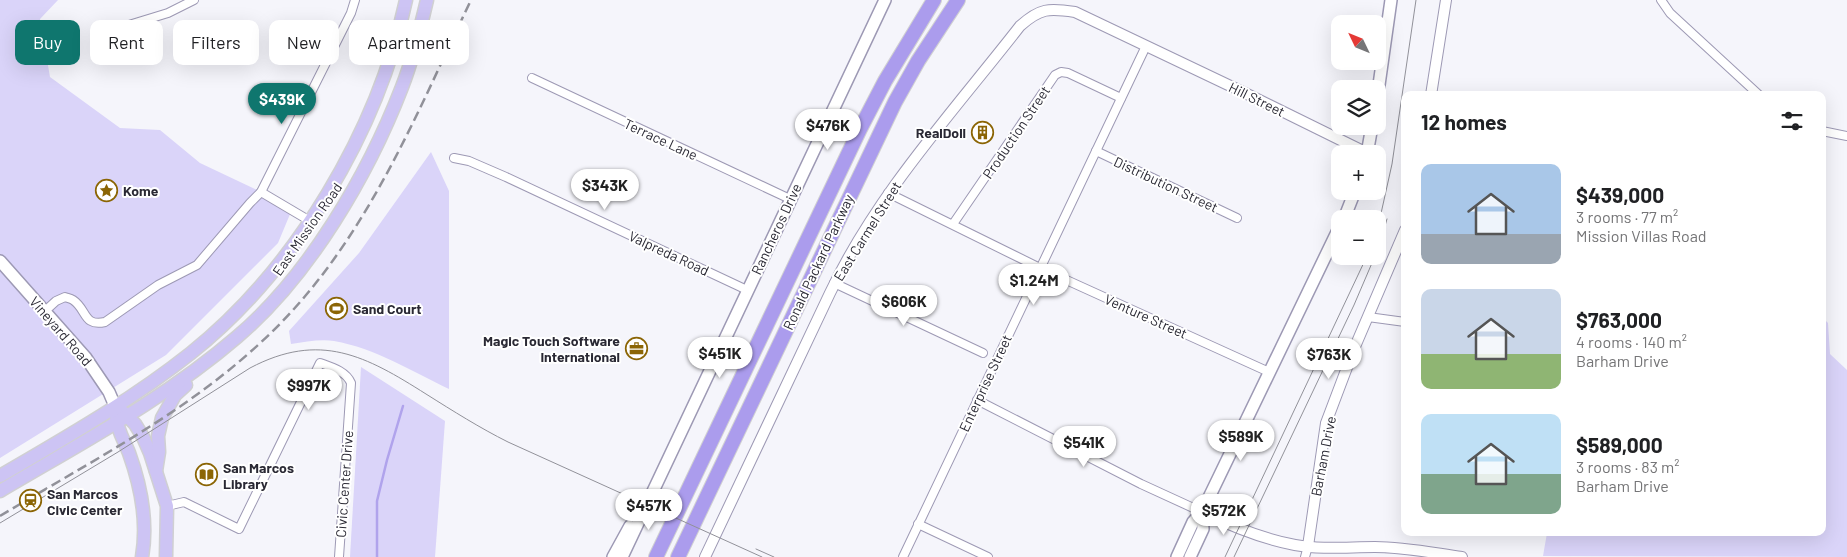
<!DOCTYPE html>
<meta charset="utf-8">
<style>
body{margin:0;font-family:Barlow,sans-serif;background:#f6f6f6;color:#202124;height:100vh;display:flex;flex-direction:column;font-size:19px;white-space:nowrap}
*{box-sizing:border-box;margin:0}
p{font-size:16px;color:#757577}
.icon{flex:none;width:28px;height:28px;fill:none;stroke:currentColor;stroke-width:2;stroke-linecap:round;stroke-linejoin:round}
.map{position:relative;flex:1;overflow:hidden}
.panel{position:absolute;left:1401px;top:91px;width:425px;height:445px;display:flex;flex-direction:column;background:#fff;border-radius:10px;box-shadow:0 5px 20px #0002}
.panel>*{flex:none}
.top-card{position:absolute;left:15px;top:20px;width:475px;height:45px;display:flex;gap:10px}
.needle{width:32px;rotate:313deg}
.controls{position:absolute;left:1331px;top:15px;display:grid;gap:10px}
.controls a{display:grid;place-items:center;width:55px;height:55px;border-radius:10px;background:#fff;box-shadow:0 5px 20px #0002;font-size:25px}
.price{position:absolute;translate:-50% -42px;padding:0 11px;border-radius:18px;background:#fff;color:#222;font-size:16px;line-height:32px;filter:drop-shadow(0 1px 2px #0008)}
.price::after{content:'';position:absolute;left:50%;top:30px;width:15px;height:11px;margin-left:-8px;background:inherit;clip-path:polygon(0 0,100% 0,50% 100%)}
.price.on{background:#0f766e;color:#fff}
ul{padding:0;list-style:none}
li{display:flex;align-items:center;gap:15px;height:125px;padding:0 20px}
li span{display:grid;place-items:center;flex:none;width:140px;height:100px;border-radius:10px;color:#555}
li>.icon{margin-inline-start:auto}
span .icon{width:60px;height:60px;fill:#fffc;stroke-width:1}
li b{font-size:21px}
h2{display:flex;justify-content:space-between;align-items:center;height:60px;padding:0 20px;font-size:21px}
.chip{padding:0 18px;border-radius:10px;background:#fff;box-shadow:0 5px 20px #0002;font-size:18px;line-height:45px}
.chip.on{background:#0f766e;color:#fff}
.map>svg:first-child{display:block}
.green{fill:#dad4f9}
.lines{fill:none;stroke-linecap:round;stroke-linejoin:round}
.stream{stroke:#b0a3ec;stroke-width:2.5}
.minor-casing{stroke:#9d99b4;stroke-width:10}
.tertiary-casing{stroke:#9d99b4;stroke-width:12}
.secondary-casing{stroke:#9d99b4;stroke-width:14}
.primary-casing{stroke:#d0d0d2;stroke-width:15}
.motorway-casing{stroke:#d0d0d2;stroke-width:16}
.minor{stroke:#fff;stroke-width:8}
.tertiary{stroke:#fff;stroke-width:10}
.secondary{stroke:#fff;stroke-width:11}
.primary{stroke:#cdc4f4;stroke-width:12}
.motorway{stroke:#ab9ced;stroke-width:14}
.tram{stroke:#919199;stroke-width:1}
.rail{stroke:#919199;stroke-width:2.5;stroke-dasharray:10 5;stroke-linecap:butt}
.labels{text-anchor:middle;dominant-baseline:central;stroke-width:4;stroke-linejoin:round;paint-order:stroke}
.street-label{font-size:14px;fill:#2a2934;stroke:#fff}
.poi-label{font-size:14px;font-weight:bold;fill:#2a2934;stroke:#fff;text-anchor:start}
</style>
<div class="map">
<svg width="1847" height="557" viewBox="0 0 1847 557">
<rect width="100%" height="100%" fill="#f5f5fb"/>
<g class="green">
<polygon points="0,0 58,0 40,19 50,77 120,128 160,130 200,163 293,207 278,243 166,355 0,458"/>
<path d="M431,152l18,39v198c-36,-17 -74,-41 -115,-48 -14,-2 -29,1 -43,3l-2,-13 70,-78z"/>
<polygon points="1823,318 1828,323 1830,354 1847,370 1847,557 1543,556 1547,533 1822,532"/>
<polygon points="361,367 445,421 435,557 350,557"/>
</g>
<g class="lines">
<polyline class="stream" points="377,557 377,501 387,460 403,406"/>
<defs>
<g id="minor">
<polyline points="1661,0 1670,13 1759,95"/>
<polyline points="106,32 168,13 194,0"/>
<polyline points="532,78 790,199"/>
<polyline points="1822,131 1847,136"/>
<polyline points="1096,151 1237,218"/>
<polyline points="454,158 469,161 506,177 747,290"/>
<polyline points="888,193 1040,268 1269,372"/>
<polyline points="310,221 261,192 351,13 355,0"/>
<polyline points="953,224 1055,75 1061,72 1068,73 1121,98"/>
<polyline points="834,283 983,353"/>
<path d="M45,311l11,-10 9,-4c2,1 5,1 8,3 14,9 10,27 32,22l53,-37 39,-20 53,-62 11,-11"/>
<polyline points="1368,317 1405,322"/>
<polyline points="977,400 1141,484 1202,512"/>
<path d="M167,506l17,-4 55,27 81,-166c11,4 26,8 31,20l-12,174"/>
<polyline points="918,524 988,557"/>
<polyline points="903,557 1146,46"/>
<polyline points="1305,557 1308,546"/>
</g>
<g id="tertiary">
<polyline points="1431,95 1446,0"/>
<path d="M1202,512c29,14 61,27 93,33 27,5 53,2 80,2 29,0 58,6 87,10"/>
<polyline points="1308,546 1326,423 1354,349 1405,230"/>
<path d="M705,557l125,-264c47,-99 123,-181 190,-267 20,-18 29,-18 55,-14l168,80 124,61"/>
</g>
<g id="secondary">
<polyline points="1378,92 1391,0"/>
<polyline points="1367,154 1372,126"/>
<polyline points="1344,219 1355,191"/>
<polyline points="0,261 86,358 109,392 115,406"/>
<polyline points="613,557 630,526"/>
<polyline points="622,557 885,0"/>
<polyline points="1177,557 1193,522 1202,512 1340,226"/>
<polyline points="1190,557 1203,529 1202,512"/>
</g>
<g id="primary">
<polyline points="123,412 135,424 143,437 150,453 167,506 166,557"/>
<path d="M116,416c1,14 8,24 13,37 12,33 19,69 13,104"/>
<polyline points="156,471 159,452 158,436 162,418 175,395 186,385"/>
<path d="M0,476c65,-38 132,-76 191,-123 105,-84 187,-222 215,-353"/>
<path d="M0,491c81,-48 165,-92 237,-154 72,-61 131,-162 165,-250 11,-28 18,-57 25,-87"/>
</g>
<g id="motorway">
<polyline points="656,557 860,129 885,81 934,0"/>
<polyline points="678,557 895,102 918,61 958,0"/>
</g>
</defs>
<use href="#minor" class="minor-casing"/>
<use href="#tertiary" class="tertiary-casing"/>
<use href="#secondary" class="secondary-casing"/>
<use href="#primary" class="primary-casing"/>
<use href="#motorway" class="motorway-casing"/>
<use href="#minor" class="minor"/>
<use href="#tertiary" class="tertiary"/>
<use href="#secondary" class="secondary"/>
<use href="#primary" class="primary"/>
<use href="#motorway" class="motorway"/>
<g class="tram">
<polyline points="1378,227 1392,164 1416,0"/>
<polyline points="1378,250 1387,219"/>
<path d="M0,523l118,-71 132,-84c70,-37 116,-12 176,26 27,17 54,34 82,48l254,115"/>
<polyline points="756,549 774,557"/>
<polyline points="1225,557 1367,256"/>
<polyline points="1234,557 1354,305 1375,256"/>
</g>
<path class="rail" d="M0,516c88,-53 182,-101 258,-171 104,-94 154,-222 213,-345"/>
</g>
<defs>
<symbol id="building-ring" viewBox="-11 -11 22 22"><circle r="9.5" fill="#fff" stroke="#8b6505" stroke-width="1.5"/><path d="M-4-6H4V6H1V3H-1V6H-4ZM-2.5-4.3h1.7v1.8h-1.7ZM.8-4.3h1.7v1.8H.8ZM-2.5-1h1.7V.8h-1.7ZM.8-1h1.7V.8H.8Z" fill="#8b6505"/></symbol>
<symbol id="sight-ring" viewBox="-11 -11 22 22"><circle r="9.5" fill="#fff" stroke="#8b6505" stroke-width="1.5"/><path d="M0-6L1.8-2.2L6-1.7L2.9 1.2L3.7 5.4L0 3.3L-3.7 5.4L-2.9 1.2L-6-1.7L-1.8-2.2Z" fill="#8b6505"/></symbol>
<symbol id="stadium-ring" viewBox="-11 -11 22 22"><circle r="9.5" fill="#fff" stroke="#8b6505" stroke-width="1.5"/><path d="M0-5a6.5 5 0 1 0 0 10a6.5 5 0 1 0 0-10ZM-3.5-1.8h7v3.6h-7Z" fill="#8b6505"/></symbol>
<symbol id="office-ring" viewBox="-11 -11 22 22"><circle r="9.5" fill="#fff" stroke="#8b6505" stroke-width="1.5"/><path d="M-6-3h4V-5.5h4V-3h4V5H-6ZM-1-4.5V-3h2v-1.5ZM-6 0V1H6V0Z" fill="#8b6505"/></symbol>
<symbol id="library-ring" viewBox="-11 -11 22 22"><circle r="9.5" fill="#fff" stroke="#8b6505" stroke-width="1.5"/><path d="M-6-4Q-3-5.5-.7-3.5V5Q-3 3-6 4ZM6-4Q3-5.5 .7-3.5V5Q3 3 6 4Z" fill="#8b6505"/></symbol>
<symbol id="station-ring" viewBox="-11 -11 22 22"><circle r="9.5" fill="#fff" stroke="#8b6505" stroke-width="1.5"/><path d="M-3-6H3Q5-6 5-4V2Q5 4 3 4L4.5 6H3L1.5 4h-3L-3 6H-4.5L-3 4Q-5 4-5 2V-4Q-5-6-3-6ZM-3.5-4v3h7v-3ZM-3.5 1v1.5H-2V1ZM2 1v1.5H3.5V1Z" fill="#8b6505"/></symbol>
</defs>
<g fill-rule="evenodd">
<use href="#building-ring" x="970" y="120" width="25" height="25"/>
<use href="#sight-ring" x="94" y="178" width="25" height="25"/>
<use href="#stadium-ring" x="324" y="296" width="25" height="25"/>
<use href="#office-ring" x="624" y="336" width="25" height="25"/>
<use href="#library-ring" x="194" y="462" width="25" height="25"/>
<use href="#station-ring" x="18" y="488" width="25" height="25"/>
</g>
<g class="labels">
<g class="street-label">
<text transform="translate(1257 99) rotate(26)">Hill Street</text>
<text transform="translate(1016 132) rotate(-56)">Production Street</text>
<text transform="translate(661 139) rotate(25)">Terrace Lane</text>
<text transform="translate(1166 184) rotate(25)">Distribution Street</text>
<text transform="translate(307 229) rotate(-55)">East Mission Road</text>
<text transform="translate(776 229) rotate(-65)">Rancheros Drive</text>
<text transform="translate(867 231) rotate(-58)">East Carmel Street</text>
<text transform="translate(669 253) rotate(25)">Valpreda Road</text>
<text transform="translate(818 262) rotate(-65)">Ronald Packard Parkway</text>
<text transform="translate(1146 316) rotate(24)">Venture Street</text>
<text transform="translate(61 331) rotate(49)">Vineyard Road</text>
<text transform="translate(985 383) rotate(-65)">Enterprise Street</text>
<text transform="translate(1323 456) rotate(-79)">Barham Drive</text>
<text transform="translate(344 484) rotate(-86)">Civic Center Drive</text>
</g>
<g class="poi-label">
<text x="966" y="132" text-anchor="end">RealDoll</text>
<text x="123" y="190">Kome</text>
<text x="353" y="308">Sand Court</text>
<text x="620" y="340" text-anchor="end">Magic Touch Software<tspan x="620" dy="16">International</tspan></text>
<text x="223" y="467">San Marcos<tspan x="223" dy="16">Library</tspan></text>
<text x="47" y="493">San Marcos<tspan x="47" dy="16">Civic Center</tspan></text>
</g>
</g>
</svg>
<div class="controls">
<a><svg class="needle" viewBox="-14 -14 28 28"><path d="M0-13l5 13h-10z" fill="#e53935"/><path d="M0 13l5-13h-10z" fill="#757577"/></svg></a>
<a><svg class="icon" aria-label="layers" viewBox="0 0 24 24"><path d="M12 4l9 5-9 5-9-5zM3 14l9 5 9-5"/></svg></a>
<a>+</a>
<a>−</a>
</div>
<b class="price on" style="left:282px;top:125px">$439K</b>
<b class="price" style="left:828px;top:151px">$476K</b>
<b class="price" style="left:605px;top:211px">$343K</b>
<b class="price" style="left:1034px;top:306px">$1.24M</b>
<b class="price" style="left:904px;top:327px">$606K</b>
<b class="price" style="left:720px;top:379px">$451K</b>
<b class="price" style="left:1329px;top:380px">$763K</b>
<b class="price" style="left:309px;top:411px">$997K</b>
<b class="price" style="left:1241px;top:462px">$589K</b>
<b class="price" style="left:1084px;top:468px">$541K</b>
<b class="price" style="left:649px;top:531px">$457K</b>
<b class="price" style="left:1224px;top:536px">$572K</b>
<div class="top-card">
<a class="chip on">Buy</a>
<a class="chip">Rent</a>
<a class="chip">Filters</a>
<a class="chip">New</a>
<a class="chip">Apartment</a>
</div>
<section class="panel">
<h2>12 homes<svg class="icon" aria-label="filters" viewBox="0 0 24 24"><path d="M4 7h16M4 17h16"/><circle cx="9" cy="7" r="2"/><circle cx="15" cy="17" r="2"/></svg></h2>
<ul>
<li><span style="background:linear-gradient(#a9c7e8 70%,#9aa5b1 0)"><svg class="icon" aria-label="home" viewBox="0 0 24 24"><path d="M3 11l9-7 9 7M6 9v11h12V9"/></svg></span><div><b>$439,000</b><p>3 rooms · 77 m²</p><p>Mission Villas Road</p></div></li>
<li><span style="background:linear-gradient(#c9d6e8 65%,#8fb573 0)"><svg class="icon" aria-label="home" viewBox="0 0 24 24"><path d="M3 11l9-7 9 7M6 9v11h12V9"/></svg></span><div><b>$763,000</b><p>4 rooms · 140 m²</p><p>Barham Drive</p></div></li>
<li><span style="background:linear-gradient(#bfe0f5 60%,#7fa58c 0)"><svg class="icon" aria-label="home" viewBox="0 0 24 24"><path d="M3 11l9-7 9 7M6 9v11h12V9"/></svg></span><div><b>$589,000</b><p>3 rooms · 83 m²</p><p>Barham Drive</p></div></li>
</ul>
</section>
</div>
